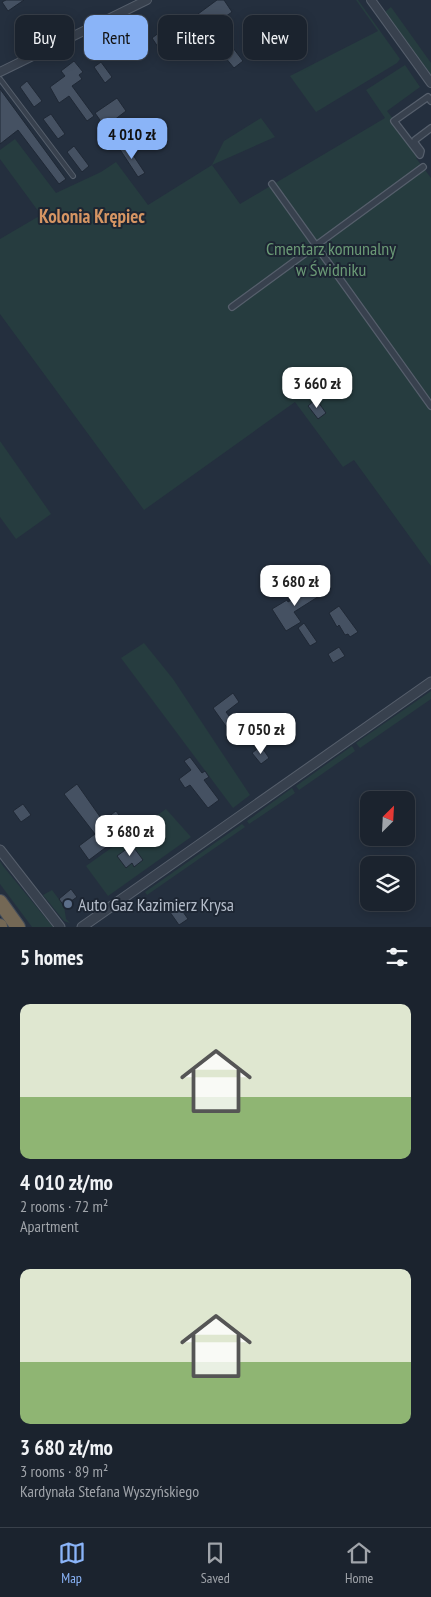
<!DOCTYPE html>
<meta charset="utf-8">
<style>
body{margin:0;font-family:"PT Sans Narrow",sans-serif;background:#282f3a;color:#f1f3f6;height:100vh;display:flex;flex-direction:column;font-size:19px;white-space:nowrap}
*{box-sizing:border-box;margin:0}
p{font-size:16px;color:#a0a4aa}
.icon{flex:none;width:28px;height:28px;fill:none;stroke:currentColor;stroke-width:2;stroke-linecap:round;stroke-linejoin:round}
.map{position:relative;height:927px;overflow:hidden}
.drawer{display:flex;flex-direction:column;background:#1b232e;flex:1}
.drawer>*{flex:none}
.top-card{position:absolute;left:15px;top:15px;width:401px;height:45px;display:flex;gap:10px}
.needle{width:32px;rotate:24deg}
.fabs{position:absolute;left:360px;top:791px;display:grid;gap:10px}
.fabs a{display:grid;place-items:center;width:55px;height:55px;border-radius:10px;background:#1b232e;box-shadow:0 2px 12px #0003,0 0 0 1px #39404a;font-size:25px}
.price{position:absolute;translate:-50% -42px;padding:0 11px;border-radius:10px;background:#fff;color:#222;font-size:16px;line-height:32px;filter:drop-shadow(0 1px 2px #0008)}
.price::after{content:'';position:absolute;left:50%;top:30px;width:15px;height:11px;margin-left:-8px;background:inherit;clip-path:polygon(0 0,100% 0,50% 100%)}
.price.selected{background:#8ab4f8;color:#111}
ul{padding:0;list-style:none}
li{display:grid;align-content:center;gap:10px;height:265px;padding:0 20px}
li span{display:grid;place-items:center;height:155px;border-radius:10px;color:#555}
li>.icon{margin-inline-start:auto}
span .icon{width:90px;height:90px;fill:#fffc;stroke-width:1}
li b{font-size:21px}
h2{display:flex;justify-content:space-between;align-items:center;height:60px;padding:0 20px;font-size:21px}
.pill{padding:0 18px;border-radius:10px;background:#1b232e;box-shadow:0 2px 12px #0003,0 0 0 1px #39404a;font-size:18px;line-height:45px}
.pill.selected{background:#8ab4f8;color:#111}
.dock{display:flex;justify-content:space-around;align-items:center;height:70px;border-top:1px solid #39404a;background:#1b232e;font-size:14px;color:#a0a4aa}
.dock a{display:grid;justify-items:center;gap:2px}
.dock .selected{color:#8ab4f8}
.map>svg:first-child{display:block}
.green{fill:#263c3f}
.building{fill:#455162;stroke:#1f2835}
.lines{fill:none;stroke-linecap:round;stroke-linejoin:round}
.service-casing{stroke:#565f6c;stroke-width:6}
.pedestrian-casing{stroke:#565f6c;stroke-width:8}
.minor-casing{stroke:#565f6c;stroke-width:10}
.tertiary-casing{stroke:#565f6c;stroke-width:11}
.motorway-casing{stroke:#434c59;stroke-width:16}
.service{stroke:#38414e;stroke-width:4}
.pedestrian{stroke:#38414e;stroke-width:5.5}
.minor{stroke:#38414e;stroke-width:8}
.tertiary{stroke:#38414e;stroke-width:9}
.motorway{stroke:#746855;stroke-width:14}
.service-dot{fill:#5c6f8a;stroke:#1d2633;stroke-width:2}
.labels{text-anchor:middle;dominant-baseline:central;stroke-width:4;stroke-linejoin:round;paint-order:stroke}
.park-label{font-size:18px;fill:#6b9a76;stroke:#1d2633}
.poi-label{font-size:18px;fill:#b4bcc9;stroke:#1d2633;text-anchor:start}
.neighbourhood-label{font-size:19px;font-weight:bold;fill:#d59563;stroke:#1d2633}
</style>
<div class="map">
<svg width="431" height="927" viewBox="0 0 431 927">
<rect width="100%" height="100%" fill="#242f3e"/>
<g class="green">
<polygon points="356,0 358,0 400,59 397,63 316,112 290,76 378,31"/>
<polygon points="391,7 431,63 431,76 385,12"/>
<polygon points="405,65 420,87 387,111 420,155 416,158 431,178 431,566 354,460 343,467 295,402 144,510 0,314 0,239 41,215 0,159 0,150 15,139 56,193 101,172 116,162 148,205 212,165 224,141 261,118 275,137 212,165 240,204 385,118 366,90"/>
<polygon points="0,441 51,514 16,539 0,517"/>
<polygon points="144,643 173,679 250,795 233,808 121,658"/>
<polygon points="431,691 431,699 360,748 356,743"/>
<polygon points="352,746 355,751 299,790 296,786"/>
<polygon points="292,788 295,793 249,824 247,821"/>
<polygon points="166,809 191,837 108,896 86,866"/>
<polygon points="242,824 245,827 147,895 145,892"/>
<polygon points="0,861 3,866 53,927 32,927 0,884"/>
<polygon points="52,890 64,906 66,919 70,923 64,921 43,895"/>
</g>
<g class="building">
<polygon points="6,0 24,0 8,11 2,2"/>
<polygon points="217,0 224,0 232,12 206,30 199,20 201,18 198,14"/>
<polygon points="160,32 170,48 162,53 152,38"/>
<polygon points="194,35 200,43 182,57 174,46"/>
<polygon points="261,42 271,55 265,59 255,46"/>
<polygon points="230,44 243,61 234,68 220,51"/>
<polygon points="74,61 83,72 79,75 82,79 72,86 94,116 87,121 69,96 59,103 50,87 65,76 61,71"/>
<polygon points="101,62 112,77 105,83 94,67"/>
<polygon points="27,81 42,101 34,107 20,87"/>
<polygon points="0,89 66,179 59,184 18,130 0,144"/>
<polygon points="117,98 126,111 105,127 95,113"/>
<polygon points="51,114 65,134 58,139 43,119"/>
<polygon points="125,143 145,173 138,177 119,148"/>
<polygon points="74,146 89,166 82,172 67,152"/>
<polygon points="316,399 326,413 318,419 308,406"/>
<polygon points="318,584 324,593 294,612 301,622 286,631 272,609 287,600 288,602"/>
<polygon points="339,606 358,632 350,637 348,634 345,635 339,625 337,627 329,613"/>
<polygon points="304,623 317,642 310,646 298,628"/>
<polygon points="339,647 345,656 333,663 328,654"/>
<polygon points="233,693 239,702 226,712 246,738 238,743 213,708"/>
<polygon points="261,746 269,758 261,764 252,753"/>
<polygon points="190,757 202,773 205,771 209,777 204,780 219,800 208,808 190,785 185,788 179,779 191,770 184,761"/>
<polygon points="77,784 103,821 116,811 124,822 108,834 113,842 89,860 79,846 95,834 64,794"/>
<polygon points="23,804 31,815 21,822 13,811"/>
<polygon points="132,845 143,860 134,867 132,863 126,868 117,856"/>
<polygon points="71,889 77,897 64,906 59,899"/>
<polygon points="174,899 188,919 179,925 165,905"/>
</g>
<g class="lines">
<defs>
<polyline id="service" points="0,79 73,176"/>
<g id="pedestrian">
<polyline points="431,101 428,97 394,121 420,155 421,151 415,143 415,140 431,128"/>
<polyline points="272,184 431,406"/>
<polyline points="232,307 423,167"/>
</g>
<g id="minor">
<polyline points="371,0 431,83"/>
<polyline points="0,72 147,0"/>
</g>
<g id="tertiary">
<polyline points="0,850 60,927"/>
<polyline points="82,927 431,682"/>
</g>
<g id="motorway">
<polyline points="0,902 18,927"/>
<polyline points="0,926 0,927"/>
</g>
</defs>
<use href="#service" class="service-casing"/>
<use href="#pedestrian" class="pedestrian-casing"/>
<use href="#minor" class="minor-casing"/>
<use href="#tertiary" class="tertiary-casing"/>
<use href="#motorway" class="motorway-casing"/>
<use href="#service" class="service"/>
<use href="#pedestrian" class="pedestrian"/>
<use href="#minor" class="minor"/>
<use href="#tertiary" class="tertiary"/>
<use href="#motorway" class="motorway"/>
</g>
<circle class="service-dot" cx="68" cy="904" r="5"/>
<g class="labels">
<g class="park-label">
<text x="331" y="248">Cmentarz komunalny<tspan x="331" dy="21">w Świdniku</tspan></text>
</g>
<g class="poi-label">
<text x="78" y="904">Auto Gaz Kazimierz Krysa</text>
</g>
<g class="neighbourhood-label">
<text x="92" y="216">Kolonia Krępiec</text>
</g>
</g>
</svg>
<div class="fabs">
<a><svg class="needle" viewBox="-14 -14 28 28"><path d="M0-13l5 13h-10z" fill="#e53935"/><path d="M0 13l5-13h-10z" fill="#a0a4aa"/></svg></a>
<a><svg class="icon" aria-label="layers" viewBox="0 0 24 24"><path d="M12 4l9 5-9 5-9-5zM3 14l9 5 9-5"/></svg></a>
</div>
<b class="price selected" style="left:132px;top:160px">4 010 zł</b>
<b class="price" style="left:317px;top:409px">3 660 zł</b>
<b class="price" style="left:295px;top:607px">3 680 zł</b>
<b class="price" style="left:261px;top:755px">7 050 zł</b>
<b class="price" style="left:130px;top:857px">3 680 zł</b>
<div class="top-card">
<a class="pill">Buy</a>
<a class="pill selected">Rent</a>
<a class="pill">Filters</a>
<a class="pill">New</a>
</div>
</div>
<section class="drawer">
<h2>5 homes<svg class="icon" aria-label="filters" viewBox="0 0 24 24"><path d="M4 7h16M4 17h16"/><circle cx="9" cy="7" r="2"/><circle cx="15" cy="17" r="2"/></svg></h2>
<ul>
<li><span style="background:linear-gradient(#dfe7d0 60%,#8fb573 0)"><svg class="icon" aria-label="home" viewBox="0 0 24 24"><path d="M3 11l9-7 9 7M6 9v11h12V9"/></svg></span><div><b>4 010 zł/mo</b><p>2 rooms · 72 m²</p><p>Apartment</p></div></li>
<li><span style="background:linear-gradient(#dfe7d0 60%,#8fb573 0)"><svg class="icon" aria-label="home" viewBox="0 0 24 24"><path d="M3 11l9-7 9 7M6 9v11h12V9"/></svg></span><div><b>3 680 zł/mo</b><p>3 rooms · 89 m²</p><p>Kardynała Stefana Wyszyńskiego</p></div></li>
</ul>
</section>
<nav class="dock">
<a class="selected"><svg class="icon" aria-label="map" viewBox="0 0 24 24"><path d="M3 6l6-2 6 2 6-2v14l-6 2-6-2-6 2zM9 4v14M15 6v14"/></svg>Map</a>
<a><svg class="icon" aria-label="saved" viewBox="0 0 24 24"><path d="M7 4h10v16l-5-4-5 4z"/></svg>Saved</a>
<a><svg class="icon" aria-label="home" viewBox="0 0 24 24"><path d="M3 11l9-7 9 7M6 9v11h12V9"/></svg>Home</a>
</nav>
